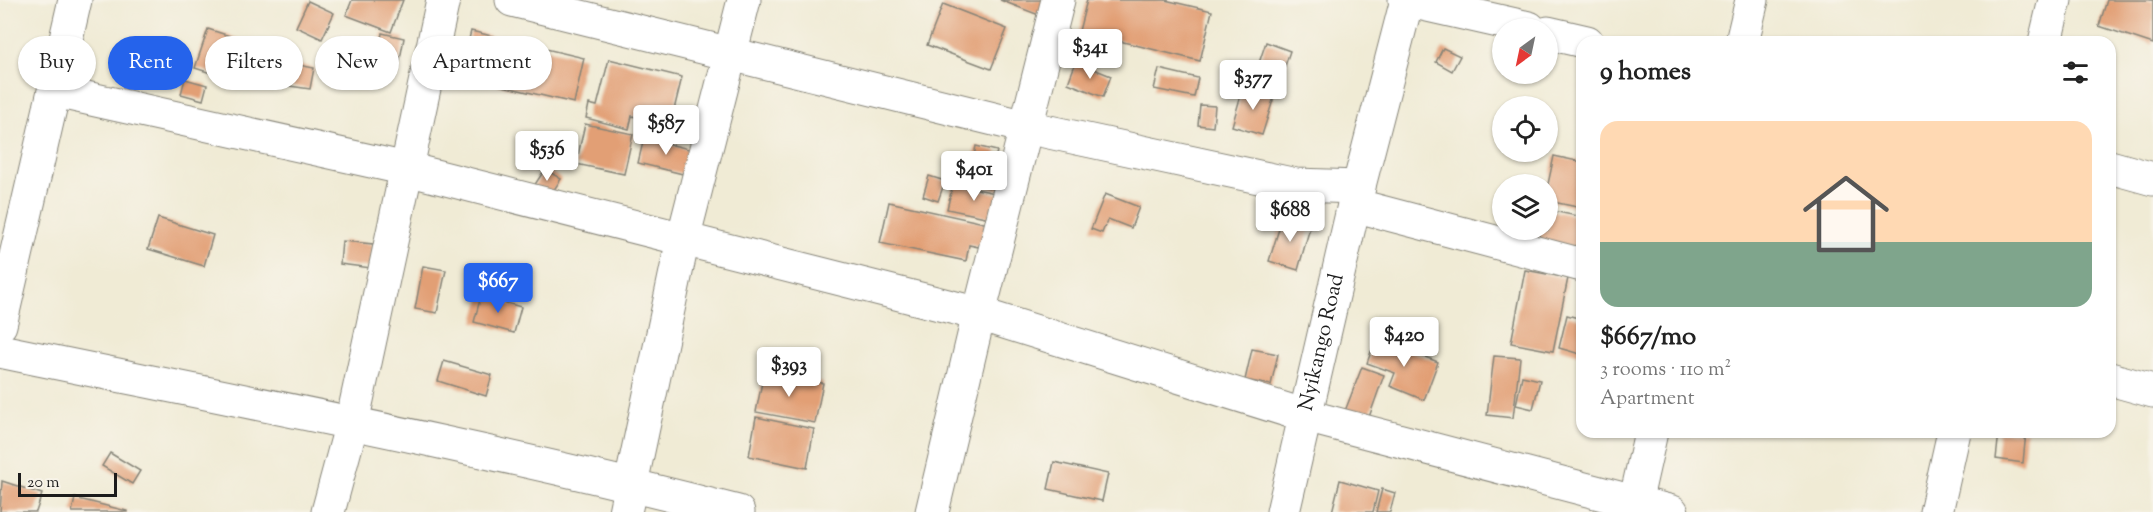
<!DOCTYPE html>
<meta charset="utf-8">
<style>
body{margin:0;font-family:"Sorts Mill Goudy",serif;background:#f2f2f2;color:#222;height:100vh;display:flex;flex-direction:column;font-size:22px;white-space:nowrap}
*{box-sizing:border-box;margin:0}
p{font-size:20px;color:#767676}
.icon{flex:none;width:33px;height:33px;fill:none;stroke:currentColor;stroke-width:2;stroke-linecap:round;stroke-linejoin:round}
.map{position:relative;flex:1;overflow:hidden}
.drawer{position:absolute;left:1576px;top:36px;width:540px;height:402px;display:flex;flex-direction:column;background:#fff;border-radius:18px;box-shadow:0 2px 4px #0004}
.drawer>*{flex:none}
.guide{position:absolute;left:18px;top:36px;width:570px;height:54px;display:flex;gap:12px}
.needle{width:39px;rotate:213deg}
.tools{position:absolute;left:1492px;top:18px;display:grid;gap:12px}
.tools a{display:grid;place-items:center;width:66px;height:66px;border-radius:50%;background:#fff;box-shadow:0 2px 4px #0004;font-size:30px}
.scale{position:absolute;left:18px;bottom:15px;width:99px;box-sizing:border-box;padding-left:6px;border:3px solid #1c1c1c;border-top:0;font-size:16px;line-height:21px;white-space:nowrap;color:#1c1c1c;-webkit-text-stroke:4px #f7f3e8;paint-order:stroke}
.price{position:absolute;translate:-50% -51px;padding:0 14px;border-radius:6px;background:#fff;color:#222;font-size:20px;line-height:39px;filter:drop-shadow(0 2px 3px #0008)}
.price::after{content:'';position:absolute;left:50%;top:36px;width:18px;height:14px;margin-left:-9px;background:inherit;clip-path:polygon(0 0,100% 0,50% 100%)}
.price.active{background:#2563eb;color:#fff}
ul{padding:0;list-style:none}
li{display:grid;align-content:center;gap:12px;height:318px;padding:0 24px}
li+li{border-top:2px solid #e0e0e0}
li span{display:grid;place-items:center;height:186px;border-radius:18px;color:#555}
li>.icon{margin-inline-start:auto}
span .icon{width:108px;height:108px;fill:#fffc;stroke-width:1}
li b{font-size:26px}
h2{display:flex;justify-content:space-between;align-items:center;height:72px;padding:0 24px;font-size:26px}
.pill{padding:0 21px;border-radius:27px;background:#fff;box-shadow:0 2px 4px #0004;font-size:21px;line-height:54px}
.pill.active{background:#2563eb;color:#fff}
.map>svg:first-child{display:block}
.building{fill:#e29f75}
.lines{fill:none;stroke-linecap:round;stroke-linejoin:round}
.minor-casing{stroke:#868478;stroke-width:35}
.minor{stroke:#fff;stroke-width:33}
.labels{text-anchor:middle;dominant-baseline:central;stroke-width:5;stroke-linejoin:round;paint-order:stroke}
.street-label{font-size:21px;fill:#1c1c1c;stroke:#f7f3e8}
</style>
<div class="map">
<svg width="2153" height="512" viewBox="0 0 2153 512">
<rect width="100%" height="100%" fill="#f7f3e8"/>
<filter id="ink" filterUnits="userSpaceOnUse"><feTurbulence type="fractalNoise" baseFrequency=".0167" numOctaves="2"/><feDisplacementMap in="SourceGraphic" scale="12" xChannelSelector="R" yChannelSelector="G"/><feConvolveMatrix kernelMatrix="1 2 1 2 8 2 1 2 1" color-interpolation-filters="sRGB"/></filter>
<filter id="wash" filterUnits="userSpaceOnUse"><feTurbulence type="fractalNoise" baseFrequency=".008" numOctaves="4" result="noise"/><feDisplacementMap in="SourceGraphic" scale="24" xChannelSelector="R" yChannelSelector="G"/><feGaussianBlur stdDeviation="1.35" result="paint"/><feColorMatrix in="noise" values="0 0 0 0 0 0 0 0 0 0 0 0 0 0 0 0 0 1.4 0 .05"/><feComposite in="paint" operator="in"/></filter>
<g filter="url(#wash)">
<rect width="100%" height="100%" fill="#f0ebd5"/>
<g id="blocks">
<g class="building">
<polygon points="352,0 403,0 391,32 346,15"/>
<polygon points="1000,0 1051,0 1044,17"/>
<polygon points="1087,0 1165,0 1212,11 1200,61 1079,31"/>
<polygon points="2107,0 2153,0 2153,44 2099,26"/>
<polygon points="308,1 334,13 322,39 296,27"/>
<polygon points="943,4 1007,29 991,69 927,45"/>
<polygon points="208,29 245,41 233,80 195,68"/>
<polygon points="471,31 584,58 574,103 460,76"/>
<polygon points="382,33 404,38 398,70 376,67"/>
<polygon points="1266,42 1290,51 1283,72 1259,63"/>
<polygon points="1443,48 1460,56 1452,71 1436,62"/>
<polygon points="609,59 682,77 670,126 632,116 629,129 586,118 589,104 597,106"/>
<polygon points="1076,62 1111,76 1103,97 1068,83"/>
<polygon points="294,64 314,68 310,89 290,86"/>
<polygon points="1159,69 1198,78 1194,97 1154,89"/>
<polygon points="185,79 207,85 203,100 181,94"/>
<polygon points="1243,88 1274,97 1262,135 1232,126"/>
<polygon points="1200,105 1215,106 1213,127 1198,125"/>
<polygon points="585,124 633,134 624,174 576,164"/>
<polygon points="644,138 693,150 687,175 638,163"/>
<polygon points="976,146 997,151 992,171 972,166"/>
<polygon points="1554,156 1582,162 1582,208 1548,201 1548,184"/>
<polygon points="961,166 1003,175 1000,190 957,181"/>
<polygon points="545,169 561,179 550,196 534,186"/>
<polygon points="929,176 945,181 938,201 923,196"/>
<polygon points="953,184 1000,194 995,219 947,209"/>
<polygon points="1105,194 1139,207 1131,228 1108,219 1102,233 1091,229"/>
<polygon points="889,202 993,225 988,249 969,245 966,261 880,243"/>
<polygon points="1548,210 1582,217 1582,250 1538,240 1540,230 1548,230"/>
<polygon points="1283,216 1311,224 1298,270 1269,261"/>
<polygon points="158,218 213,235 204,266 148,249"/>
<polygon points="342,241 373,244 371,268 340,264"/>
<polygon points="423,266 446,270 437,313 415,309"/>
<polygon points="1525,270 1568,278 1553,351 1511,343"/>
<polygon points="481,296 521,307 514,333 474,322"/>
<polygon points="1567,315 1582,319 1580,354 1559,348"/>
<polygon points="1376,338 1438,362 1424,400 1390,386 1395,373 1367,363"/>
<polygon points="1252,349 1278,354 1271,385 1245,380"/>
<polygon points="1494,356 1520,358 1513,418 1487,415"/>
<polygon points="444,361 492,375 486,396 438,381"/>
<polygon points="1362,367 1384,375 1368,420 1345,411"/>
<polygon points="764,372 823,383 815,423 756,412"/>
<polygon points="1522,376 1540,380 1533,409 1516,405"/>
<polygon points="756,417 814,429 807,468 749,456"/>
<polygon points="1999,432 2026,432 2023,463 1996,459"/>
<polygon points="110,453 140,471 132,484 102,466"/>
<polygon points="1054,462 1108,474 1102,501 1048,489"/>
<polygon points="1340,480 1378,491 1373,512 1332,512"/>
<polygon points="2,481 42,494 36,512 0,512"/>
<polygon points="1382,489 1395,493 1390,512 1376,512"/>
<polygon points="75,498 127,511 127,512 72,512"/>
</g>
</g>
</g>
<g filter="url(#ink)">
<use href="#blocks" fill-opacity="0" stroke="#868478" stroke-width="1.5"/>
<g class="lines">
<defs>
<g id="minor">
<polyline points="512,0 1026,127 1296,185 1359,187"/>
<polyline points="1405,0 1529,28"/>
<polyline points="1548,33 1587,42"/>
<polyline points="1742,42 1752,0"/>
<polyline points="2045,42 2055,0"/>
<polyline points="55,91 407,169 979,314 1306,416 1672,512"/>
<polyline points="2110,167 2153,179"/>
<polyline points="1354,205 1582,265"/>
<polyline points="0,325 75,0"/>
<path d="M0,351c247,51 494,98 738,161"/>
<polyline points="2110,379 2153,391"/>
<polyline points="328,512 352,423 443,0"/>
<polyline points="625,512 683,239 744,0"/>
<polyline points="932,512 979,314 1058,0"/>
<path id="s1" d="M1283,512l71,-307 53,-205"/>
<polyline points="1633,512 1651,432"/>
<polyline points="1936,512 1954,432"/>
</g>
</defs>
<use href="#minor" class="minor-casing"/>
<use href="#minor" class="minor"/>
</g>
</g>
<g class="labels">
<g class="street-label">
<text stroke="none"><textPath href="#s1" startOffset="174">Nyikango Road</textPath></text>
</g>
</g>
</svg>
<div class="tools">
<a><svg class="needle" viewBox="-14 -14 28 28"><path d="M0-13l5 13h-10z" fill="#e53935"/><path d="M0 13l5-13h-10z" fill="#767676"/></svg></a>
<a><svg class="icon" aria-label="locate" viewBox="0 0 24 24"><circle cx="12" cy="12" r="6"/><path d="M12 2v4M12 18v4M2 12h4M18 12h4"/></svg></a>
<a><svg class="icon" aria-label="layers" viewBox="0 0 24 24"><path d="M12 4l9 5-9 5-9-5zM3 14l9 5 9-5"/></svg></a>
</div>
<div class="scale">20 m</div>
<b class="price" style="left:1090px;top:80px">$341</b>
<b class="price" style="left:1253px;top:111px">$377</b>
<b class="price" style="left:666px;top:156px">$587</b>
<b class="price" style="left:547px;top:182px">$536</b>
<b class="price" style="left:974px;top:202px">$401</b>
<b class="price" style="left:1290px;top:243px">$688</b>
<b class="price active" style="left:498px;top:314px">$667</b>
<b class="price" style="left:1404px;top:368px">$420</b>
<b class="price" style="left:789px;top:398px">$393</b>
<div class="guide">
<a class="pill">Buy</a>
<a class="pill active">Rent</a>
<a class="pill">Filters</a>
<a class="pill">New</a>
<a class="pill">Apartment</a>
</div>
<section class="drawer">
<h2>9 homes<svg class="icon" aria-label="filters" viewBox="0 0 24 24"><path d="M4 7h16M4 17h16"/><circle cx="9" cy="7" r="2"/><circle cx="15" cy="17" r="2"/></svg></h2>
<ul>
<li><span style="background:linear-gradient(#ffd9b3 65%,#7fa58c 0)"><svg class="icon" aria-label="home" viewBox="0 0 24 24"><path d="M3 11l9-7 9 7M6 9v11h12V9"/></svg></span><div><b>$667/mo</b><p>3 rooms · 110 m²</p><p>Apartment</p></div></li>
</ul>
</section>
</div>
